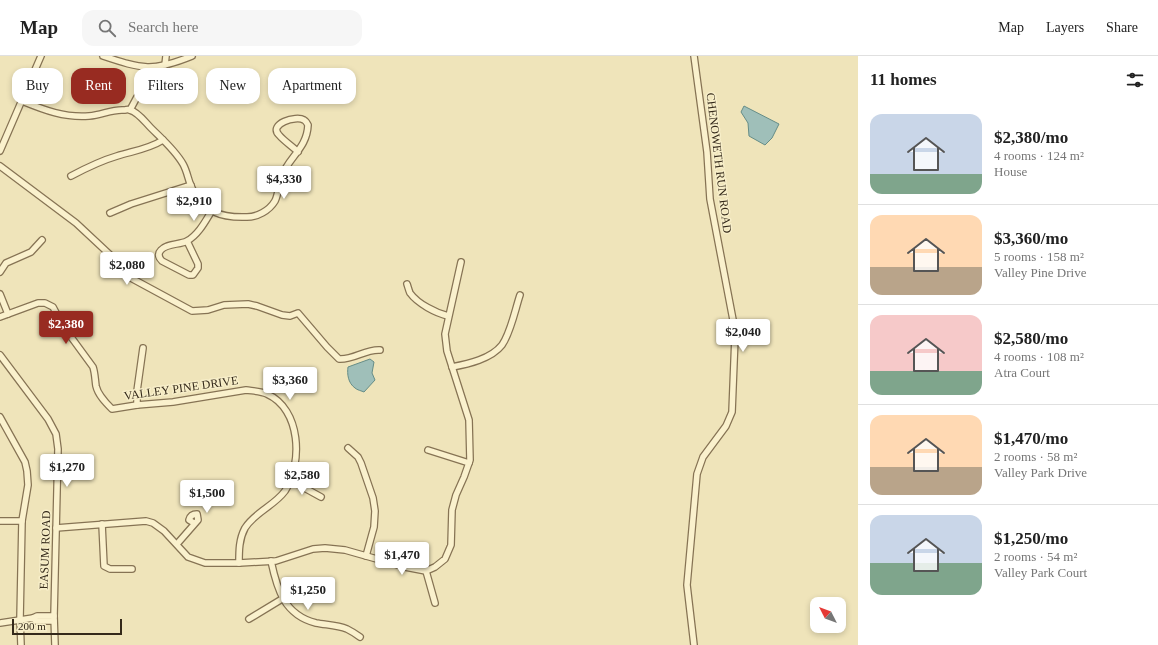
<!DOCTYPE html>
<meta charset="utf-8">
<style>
body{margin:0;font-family:Georgia,serif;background:#f6f6f6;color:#222;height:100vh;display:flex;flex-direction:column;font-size:15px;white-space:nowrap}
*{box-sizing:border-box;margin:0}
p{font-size:13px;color:#767676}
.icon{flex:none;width:22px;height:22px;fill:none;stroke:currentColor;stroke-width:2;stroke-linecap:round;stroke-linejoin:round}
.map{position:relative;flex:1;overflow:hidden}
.panel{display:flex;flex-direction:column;background:#fff;width:300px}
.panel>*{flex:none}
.guide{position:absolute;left:12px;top:12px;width:380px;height:36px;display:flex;gap:8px}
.needle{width:26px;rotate:312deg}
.buttons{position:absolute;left:810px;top:541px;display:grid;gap:8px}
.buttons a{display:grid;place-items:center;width:36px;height:36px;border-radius:8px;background:#fff;box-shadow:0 2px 6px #0003;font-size:20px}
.scale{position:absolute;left:12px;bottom:10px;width:110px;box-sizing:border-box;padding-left:4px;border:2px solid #34291a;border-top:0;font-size:11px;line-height:14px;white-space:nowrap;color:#34291a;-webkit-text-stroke:3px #f7eec9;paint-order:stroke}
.price{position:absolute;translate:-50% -34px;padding:0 9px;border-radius:4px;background:#fff;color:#222;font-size:13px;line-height:26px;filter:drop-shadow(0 1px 2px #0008)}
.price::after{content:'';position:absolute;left:50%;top:24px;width:12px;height:9px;margin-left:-6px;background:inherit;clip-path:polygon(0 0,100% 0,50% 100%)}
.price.current{background:#982b21;color:#fff}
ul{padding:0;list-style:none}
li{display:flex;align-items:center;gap:12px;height:100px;padding:0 12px}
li+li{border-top:1px solid #e0e0e0}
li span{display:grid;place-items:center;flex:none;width:112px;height:80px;border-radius:12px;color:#555}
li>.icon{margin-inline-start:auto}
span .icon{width:48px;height:48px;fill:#fffc;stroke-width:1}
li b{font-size:17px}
h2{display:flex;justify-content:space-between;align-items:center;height:48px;padding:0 12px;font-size:17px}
.chip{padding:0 14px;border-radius:12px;background:#fff;box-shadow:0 2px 6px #0003;font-size:14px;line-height:36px}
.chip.current{background:#982b21;color:#fff}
header{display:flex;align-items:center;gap:24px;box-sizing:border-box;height:56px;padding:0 20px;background:#fff;border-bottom:1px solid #e0e0e0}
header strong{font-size:19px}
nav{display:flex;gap:22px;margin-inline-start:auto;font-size:14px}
.search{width:280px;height:36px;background:#f6f6f6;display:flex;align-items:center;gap:10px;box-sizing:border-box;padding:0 14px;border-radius:12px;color:#767676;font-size:15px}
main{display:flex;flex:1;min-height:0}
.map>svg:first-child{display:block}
.water{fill:#9fbfb9;stroke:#668d87}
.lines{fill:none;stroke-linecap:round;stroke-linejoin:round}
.minor-casing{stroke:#867354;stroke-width:8}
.minor{stroke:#faf1cd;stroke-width:5.5}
.labels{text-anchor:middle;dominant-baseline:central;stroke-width:3;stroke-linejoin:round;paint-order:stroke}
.street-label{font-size:12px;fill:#34291a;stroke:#f7eec9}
</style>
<header>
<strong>Map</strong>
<div class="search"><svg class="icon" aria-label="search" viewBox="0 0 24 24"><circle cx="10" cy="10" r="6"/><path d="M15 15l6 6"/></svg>Search here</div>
<nav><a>Map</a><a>Layers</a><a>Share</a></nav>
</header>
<main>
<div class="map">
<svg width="858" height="589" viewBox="0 0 858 589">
<rect width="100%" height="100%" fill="#efe4ba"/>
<g class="water">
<polygon points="744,50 779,68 772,82 765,89 749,80 748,67 741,56"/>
<path d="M370,303l4,3 -2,11 3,7 -11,12c-2,-1 -7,-2 -9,-4 -7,-5 -8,-14 -7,-21z"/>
</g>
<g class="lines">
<defs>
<g id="minor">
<path d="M103,0c39,13 50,16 89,0"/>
<polyline points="694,0 707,96 710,143 734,269 735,281 732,356 726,370 703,401 697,418 687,529 694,589"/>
<polyline points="165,9 166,0"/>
<path d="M22,45c22,9 43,17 67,15 13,-1 23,-7 35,-6 2,0 4,-1 6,0 8,2 15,12 21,18 11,11 24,22 32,36 4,7 5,15 8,22 10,26 31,32 56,31 10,0 22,-6 28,-16 3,-6 4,-16 6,-23 7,-21 26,-29 27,-53 -1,-2 -2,-4 -4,-5 -8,-5 -36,4 -25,15 5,6 14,12 19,17"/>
<polyline points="130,54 137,41 150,30 153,30 154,32 154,36 143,37"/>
<polyline points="0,95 41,0"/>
<path d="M0,110l76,57 45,42 10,13 61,33 16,-1 16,-5 24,-1 9,2 25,9 8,1 8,-3 29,34 12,12c15,1 26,-10 41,-9"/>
<path d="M71,120c15,-8 29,-15 46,-20 16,-5 32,-7 46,-16"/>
<polyline points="110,157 131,148 191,129"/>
<path d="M187,185l11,23v4l-5,7h-4l-27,-14c-3,-3 -5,-7 -1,-11 6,-7 19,-5 26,-9 11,-6 18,-19 24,-29"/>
<polyline points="0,216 6,207 31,196 42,184"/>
<path d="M407,228c1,3 2,7 3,9 8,11 26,20 38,23"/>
<polyline points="0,238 8,258"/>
<path d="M0,261l38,-14h7l8,4 10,19 30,41c2,6 2,12 3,19 2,9 10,17 16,23l25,-4 36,-3 73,-12c7,1 15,1 21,4 34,15 36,69 18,97 -11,15 -30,21 -40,37 -6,11 -6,23 -6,35"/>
<polyline points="0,299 48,363 56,378 58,393 54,560 55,589"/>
<path d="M452,311c16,-3 39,-8 50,-22 9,-13 13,-35 18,-50"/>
<polyline points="137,349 137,335 143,292"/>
<polyline points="0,361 25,406 27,415 28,429 22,465 20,563 21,589"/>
<polyline points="348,392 358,401 361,407 373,442 375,455 374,471 366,500"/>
<polyline points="428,394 469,407"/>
<polyline points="290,424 321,441"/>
<polyline points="0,465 22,465"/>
<polyline points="102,468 104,510 110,513 132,513"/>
<polyline points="56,472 146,465 153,467 164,475 188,501 205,507 239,507 276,505 313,493 325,492 345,494 405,511 426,515 435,511 445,503 451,489 452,454 456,439 464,421 470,404 469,364 447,295 445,278 461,206"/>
<path d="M177,488l21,-24 -1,-6c-5,0 -7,2 -8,6l5,3"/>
<path d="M271,505c6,28 13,54 45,62 10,2 21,2 31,6 4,2 9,5 13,8"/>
<polyline points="426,515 435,547"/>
<polyline points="33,562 36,565 54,565"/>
<polyline points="249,563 282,543"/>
<polyline points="0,567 33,562 37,560 54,560"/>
</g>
</defs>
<use href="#minor" class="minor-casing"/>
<use href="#minor" class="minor"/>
</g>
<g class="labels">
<g class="street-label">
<text transform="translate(719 107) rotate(83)">CHENOWETH RUN ROAD</text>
<text transform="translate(181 332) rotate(-8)">VALLEY PINE DRIVE</text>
<text transform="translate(45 494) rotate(-88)">EASUM ROAD</text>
</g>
</g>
</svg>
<div class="buttons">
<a><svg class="needle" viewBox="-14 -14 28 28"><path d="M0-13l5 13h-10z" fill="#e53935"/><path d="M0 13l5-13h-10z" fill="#767676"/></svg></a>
</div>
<div class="scale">200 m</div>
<b class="price" style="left:284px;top:144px">$4,330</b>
<b class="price" style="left:194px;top:166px">$2,910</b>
<b class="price" style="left:127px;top:230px">$2,080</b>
<b class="price current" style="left:66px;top:289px">$2,380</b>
<b class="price" style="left:743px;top:297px">$2,040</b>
<b class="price" style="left:290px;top:345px">$3,360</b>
<b class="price" style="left:67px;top:432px">$1,270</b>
<b class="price" style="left:302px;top:440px">$2,580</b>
<b class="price" style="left:207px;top:458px">$1,500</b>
<b class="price" style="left:402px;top:520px">$1,470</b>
<b class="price" style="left:308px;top:555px">$1,250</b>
<div class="guide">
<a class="chip">Buy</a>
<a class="chip current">Rent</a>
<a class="chip">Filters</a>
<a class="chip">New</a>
<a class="chip">Apartment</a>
</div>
</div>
<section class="panel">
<h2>11 homes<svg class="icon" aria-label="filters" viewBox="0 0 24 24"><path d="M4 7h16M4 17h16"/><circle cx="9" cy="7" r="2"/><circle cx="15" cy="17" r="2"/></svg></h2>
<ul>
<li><span style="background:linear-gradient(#c9d6e8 75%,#7fa58c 0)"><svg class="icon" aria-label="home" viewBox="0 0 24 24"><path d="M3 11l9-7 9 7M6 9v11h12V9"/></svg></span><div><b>$2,380/mo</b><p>4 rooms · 124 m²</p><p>House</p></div></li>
<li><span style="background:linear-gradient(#ffd9b3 65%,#b9a48a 0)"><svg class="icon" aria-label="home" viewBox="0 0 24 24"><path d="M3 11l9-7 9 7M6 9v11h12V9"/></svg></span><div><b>$3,360/mo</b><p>5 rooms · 158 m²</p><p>Valley Pine Drive</p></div></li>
<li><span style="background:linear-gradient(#f6c9c9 70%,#7fa58c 0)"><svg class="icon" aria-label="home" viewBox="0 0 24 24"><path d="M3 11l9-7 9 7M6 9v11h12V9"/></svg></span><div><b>$2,580/mo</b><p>4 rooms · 108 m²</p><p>Atra Court</p></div></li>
<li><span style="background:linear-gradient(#ffd9b3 65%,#b9a48a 0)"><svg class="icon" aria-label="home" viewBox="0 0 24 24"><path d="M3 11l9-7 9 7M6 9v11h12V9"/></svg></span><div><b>$1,470/mo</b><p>2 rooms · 58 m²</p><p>Valley Park Drive</p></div></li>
<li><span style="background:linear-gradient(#c9d6e8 60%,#7fa58c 0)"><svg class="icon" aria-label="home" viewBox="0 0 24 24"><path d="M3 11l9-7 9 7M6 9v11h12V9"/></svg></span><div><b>$1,250/mo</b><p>2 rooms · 54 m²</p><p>Valley Park Court</p></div></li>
</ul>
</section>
</main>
